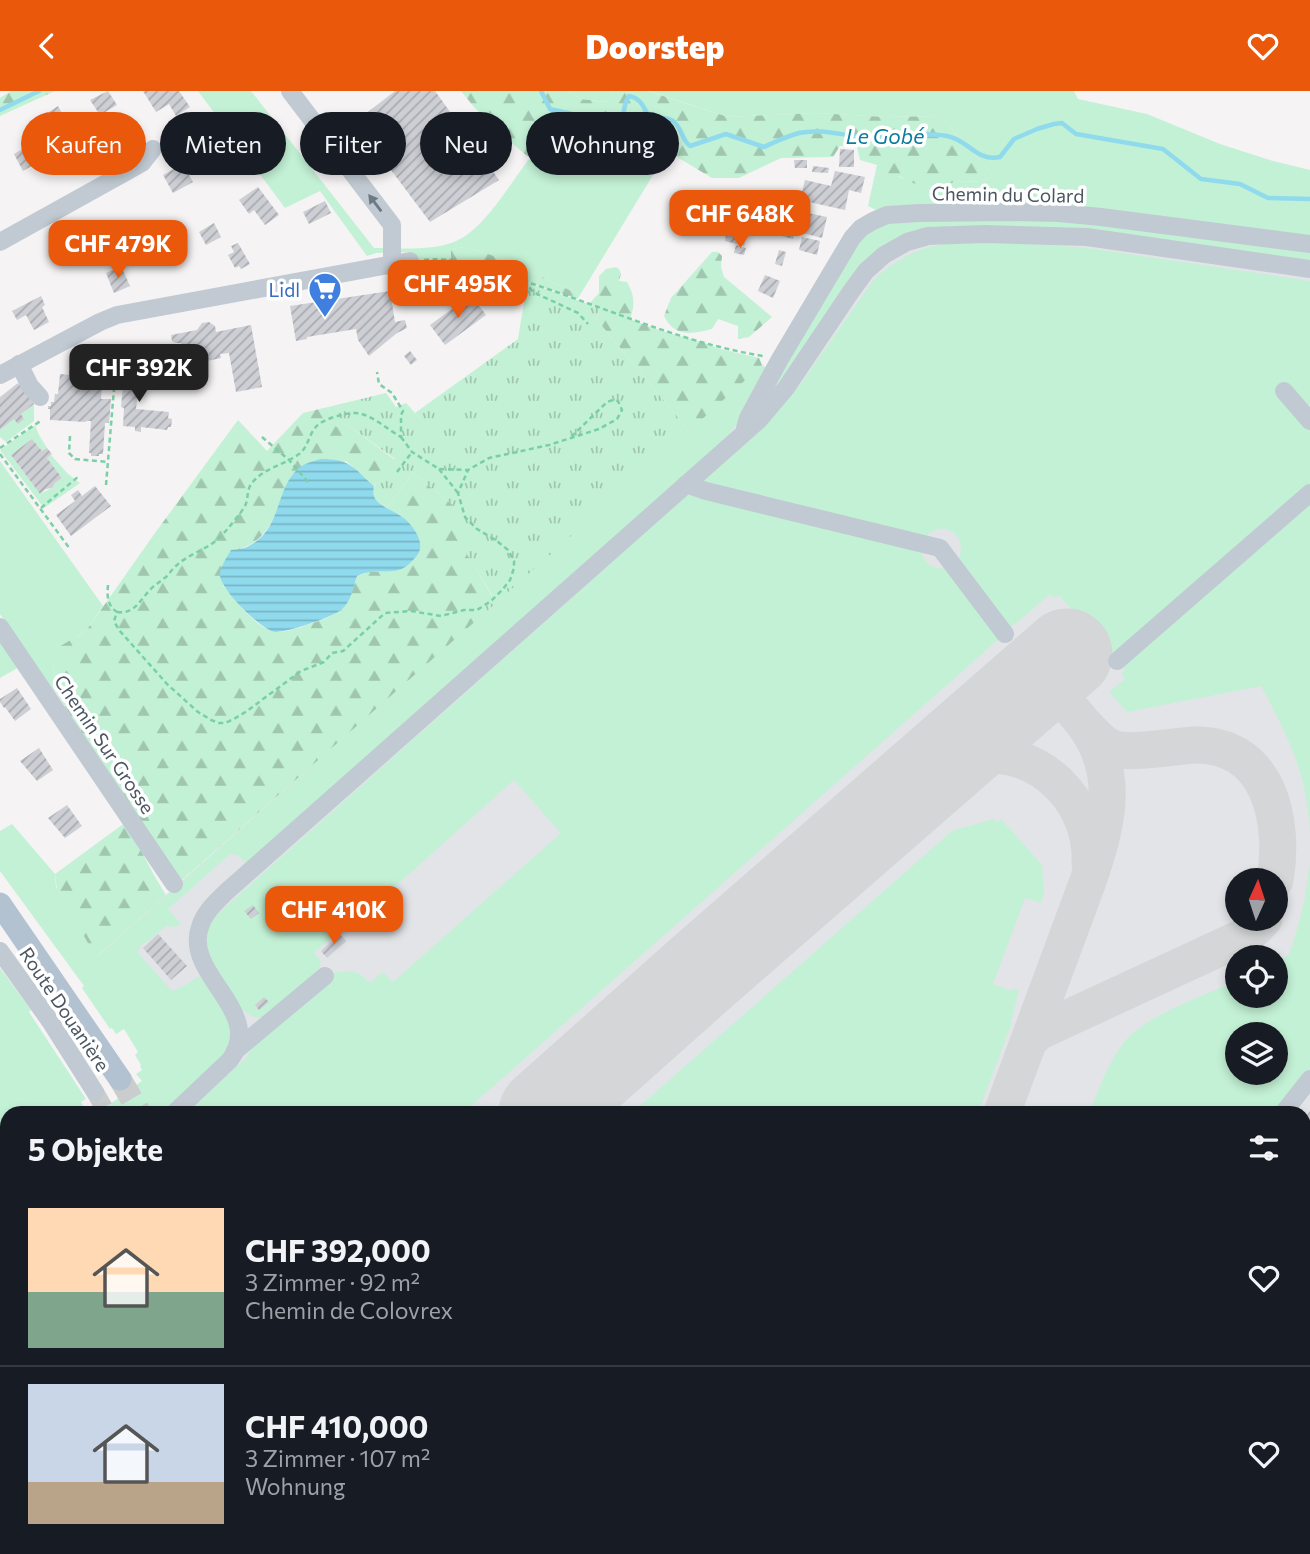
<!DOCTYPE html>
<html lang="de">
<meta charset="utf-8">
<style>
body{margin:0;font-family:Commissioner,sans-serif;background:#20242c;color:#f1f3f6;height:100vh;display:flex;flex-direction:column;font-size:26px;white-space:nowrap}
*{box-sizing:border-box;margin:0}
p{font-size:23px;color:#9ea1a6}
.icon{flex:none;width:38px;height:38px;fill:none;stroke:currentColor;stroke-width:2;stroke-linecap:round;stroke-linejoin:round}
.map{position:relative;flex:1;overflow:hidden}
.panel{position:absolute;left:0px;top:1015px;width:1311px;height:448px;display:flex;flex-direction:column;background:#171b24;border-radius:21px 21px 0 0;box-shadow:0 4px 10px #0003}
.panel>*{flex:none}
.guide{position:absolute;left:21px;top:21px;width:700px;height:63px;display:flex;gap:14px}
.needle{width:46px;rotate:3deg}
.tools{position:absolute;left:1225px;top:777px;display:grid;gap:14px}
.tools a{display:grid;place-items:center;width:63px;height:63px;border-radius:50%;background:#171b24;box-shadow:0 4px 10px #0003;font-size:35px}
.price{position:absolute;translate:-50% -60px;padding:0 16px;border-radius:14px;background:#ea580c;color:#fff;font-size:23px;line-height:46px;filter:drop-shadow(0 2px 4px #0008)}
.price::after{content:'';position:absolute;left:50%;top:42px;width:21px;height:16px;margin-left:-10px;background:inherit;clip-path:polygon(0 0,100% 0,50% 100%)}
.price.active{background:#222;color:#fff}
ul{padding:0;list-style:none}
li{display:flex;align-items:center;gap:21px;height:175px;padding:0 28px}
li+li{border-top:2px solid #363941}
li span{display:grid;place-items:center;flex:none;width:196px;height:140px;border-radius:0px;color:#555}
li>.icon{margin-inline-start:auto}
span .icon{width:84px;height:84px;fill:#fffc;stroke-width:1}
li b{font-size:30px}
h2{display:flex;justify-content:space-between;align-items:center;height:84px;padding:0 28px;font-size:30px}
.tag{padding:0 24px;border-radius:32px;background:#171b24;box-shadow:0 4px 10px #0003;font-size:24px;line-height:63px}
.tag.active{background:#ea580c;color:#fff}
header{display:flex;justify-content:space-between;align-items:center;height:91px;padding:0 28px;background:#ea580c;color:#fff;font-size:32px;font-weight:800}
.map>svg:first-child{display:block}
.airport{fill:#e2e4e7;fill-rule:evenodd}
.grass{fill:#c3f1d5;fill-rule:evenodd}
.forest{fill:url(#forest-firs)}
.park{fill:url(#park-tufts)}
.water{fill:url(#water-rules)}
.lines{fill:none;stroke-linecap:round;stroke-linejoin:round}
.stream{stroke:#90daee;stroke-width:4.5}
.taxiway{stroke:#d5d6d8;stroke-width:37}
.runway{stroke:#d5d6d8;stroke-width:91}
.building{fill:url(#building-hatch)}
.minor-tunnel{stroke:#caccce;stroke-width:18;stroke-dasharray:18 9;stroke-linecap:butt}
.major-tunnel{stroke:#caccce;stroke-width:23;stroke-dasharray:23 11;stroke-linecap:butt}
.path{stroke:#7ad0a6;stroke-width:2.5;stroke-dasharray:5 3.5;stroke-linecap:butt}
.minor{stroke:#c1cad2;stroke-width:18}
.major{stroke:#b3c2d1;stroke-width:23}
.oneway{fill:#6e7983}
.labels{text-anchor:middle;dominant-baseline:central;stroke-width:7;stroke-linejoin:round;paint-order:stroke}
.street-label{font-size:19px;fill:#4a5661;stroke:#fff}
.shop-label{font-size:19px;fill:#366cbe;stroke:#fff;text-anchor:end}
.water-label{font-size:21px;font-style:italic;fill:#0c7c9b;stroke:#fff}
</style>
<header><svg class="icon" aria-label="back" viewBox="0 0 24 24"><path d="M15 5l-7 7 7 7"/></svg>Doorstep<svg class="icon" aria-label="heart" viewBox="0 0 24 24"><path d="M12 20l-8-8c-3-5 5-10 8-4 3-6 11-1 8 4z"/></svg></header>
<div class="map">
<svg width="1310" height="1463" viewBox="0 0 1310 1463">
<defs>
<pattern id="forest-firs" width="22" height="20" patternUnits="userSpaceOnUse" patternTransform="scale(1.75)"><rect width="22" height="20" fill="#c3f1d5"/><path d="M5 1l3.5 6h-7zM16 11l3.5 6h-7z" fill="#a0c6b0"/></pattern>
<pattern id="park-tufts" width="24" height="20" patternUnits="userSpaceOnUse" patternTransform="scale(1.75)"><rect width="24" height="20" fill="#c3f1d5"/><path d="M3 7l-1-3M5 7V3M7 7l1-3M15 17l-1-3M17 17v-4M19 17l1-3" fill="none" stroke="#a0c6b0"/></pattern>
<pattern id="water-rules" width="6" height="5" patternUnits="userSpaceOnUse" patternTransform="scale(1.75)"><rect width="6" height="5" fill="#90daee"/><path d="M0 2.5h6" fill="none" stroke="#78b4c4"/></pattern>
<pattern id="building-hatch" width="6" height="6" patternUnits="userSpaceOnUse" patternTransform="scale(1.75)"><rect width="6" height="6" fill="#cdcfd5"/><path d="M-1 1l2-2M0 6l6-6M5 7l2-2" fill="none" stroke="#a8abb0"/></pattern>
</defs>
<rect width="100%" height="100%" fill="#f5f3f3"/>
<g class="airport">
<path d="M905,130l405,36v1033l-5,8h-1v-185h-1206l72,-52 -74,-104 666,-592 15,10zM1237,789h39v39h-39zM1237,866h39v39h-39zM1237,943h39v39h-39z"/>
<polygon points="7,1099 7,1456 886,1456 889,1463 0,1463 0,1105"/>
</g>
<g class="grass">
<path d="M198,0h53l123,157c24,0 58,3 80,-6 29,-11 56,-58 75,-83l5,3 14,-4 12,-24 63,20 21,-9 23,7 -87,143 -76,-36 -39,-12 -13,2 -1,11 -12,-2 -29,3 -1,-9 -33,1 -9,3 -47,-65 -35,17z"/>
<polygon points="569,0 613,0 607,11 580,8"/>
<polygon points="649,0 1074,0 1078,8 1147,23 1220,53 1273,70 1310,79 1310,148 1175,131 876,119 868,115 875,83 893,84 931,96 956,91 981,90 994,85 940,25 885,26 816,22 728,26"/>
<polygon points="1011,124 1310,156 1310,171 1137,146 903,147 777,297 774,296 859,145 884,129"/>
<path d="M1018,152l70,5 222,33v123l-4,4 -28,-15 32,37v402c-2,-55 -23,-99 -49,-146l-134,26 -18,-20 16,-13 -4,-5 4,-4 -66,-75 -5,3 -4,-4 -42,36 -49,-71c9,-26 -17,-41 -35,-21l-221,-52v-6l73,-67 26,-31 70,-100c16,-17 39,-31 62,-36 26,-6 57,-3 84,-3z"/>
<path d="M762,274l8,5c-16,26 -30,53 -50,75l-473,420 -9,-10 -8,-1 -62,55 13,15c-5,3 -9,4 -14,1l-20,17 -7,3 1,2 -4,5 35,39 16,-7 9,-7h5c10,14 22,30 27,47 9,35 -41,69 -64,89h-67l44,-32 -6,-7 6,-4 -2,-4 1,-1 -6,-10 3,-3 -14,-23 -8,5 -4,-6 -2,1 -28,-41 2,-2 -84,-115v-40l12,-7 43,50 1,13 41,70z"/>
<polygon points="34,313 34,330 6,351 0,346 0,339 14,328 24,328 21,323"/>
<polygon points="35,334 39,344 47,357 42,360 32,348 11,364 40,403 52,397 55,392 62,387 47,367 51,364 68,383 80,392 44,417 0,359"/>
<polygon points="0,370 103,515 86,540 77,545 53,569 57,603 30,569 0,523"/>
<path d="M691,403l230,58c5,13 13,18 27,16l53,69 -538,476h-277l60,-55 5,-9 1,-4 80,-72c18,-3 25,-4 38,10l13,-11 10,10 168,-149 -47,-53 -164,147 -10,1 -26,25 7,8 -2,6 2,5 -51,44c-11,2 -17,2 -26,-5 -16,-21 -47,-59 -34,-87 3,-5 7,-9 11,-13l466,-416z"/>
<polygon points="0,546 21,575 0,587"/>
<polygon points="994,728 997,731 1001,728 1042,774 1044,802 1041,812 1025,807 993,893 1011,900 1012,898 1019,899 1011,930 1012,931 978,1022 632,1022 952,740"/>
<path d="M1310,770v209l-35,41 -2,2h-184c11,-25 19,-52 37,-73 23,-26 79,-45 111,-59v15h39v-34l13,-7c11,-32 18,-60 21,-94zM1237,943h39v39h-39z"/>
<polygon points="0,877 31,919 29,921 86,1008 81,1011 86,1022 7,1022 7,1162 0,1168"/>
<polygon points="7,1180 7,1424 0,1430 0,1187"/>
<polygon points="142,1456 470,1456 476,1463 134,1463"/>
<polygon points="481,1456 564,1456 556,1463 487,1463"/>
<polygon points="704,1456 787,1456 768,1463 696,1463"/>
</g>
<g class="forest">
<polygon points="11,0 55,0 0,25 0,7"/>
<path d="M461,0h108l11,8 27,3 6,-11h35l80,26 88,-4 69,4 55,-1 54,60 -13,5 -25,1 -25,5 -23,-5 -6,-5 -27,-3 2,-9 -17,-5 -3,-13 -17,-1 -7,11 -52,1 -42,20h-27l-45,-27 -23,-6 -21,9 -20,2 -16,-4 -26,-18c-8,13 -9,27 -27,28l-36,-31 -24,-24z"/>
<polygon points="465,156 504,168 580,204 577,208 486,177 451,169 451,158"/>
<path d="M712,161h6l4,4 -1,11 3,10 48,40 -23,20 -11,2v-13l-20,-7 -6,10c-20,5 -37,9 -48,-13l7,-18z"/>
<path d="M616,176l3,2 2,5 -2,7 8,1c8,14 8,23 3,37l23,9 58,17 5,3 43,10 3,7 -73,66 -93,-112 4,-11 -11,-4 10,-11v-17l7,-7z"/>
<path d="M328,316l8,19 12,-1 47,35 -21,26 -28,-25 -64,35c-6,20 -15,41 -35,50 -4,3 -11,3 -16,5l-8,34c13,15 32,43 52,47 10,2 59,-15 66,-22 9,-9 12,-22 16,-34l11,-4 25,-1 11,-53 -17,-10 26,-35 40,32 3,30 36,61 -13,12v10l-298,263 -45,-62 -79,-125 -4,-34 4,-12 29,-17 69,-98 83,-113 29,31 36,-38z"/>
<polygon points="126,731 155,786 166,804 96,866 57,798 55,783"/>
</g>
<path class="park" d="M439,167l20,3 27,7 114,40 -4,11 93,112 -210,187v-10l13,-13 -37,-60 -2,-30 -40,-32 -26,35c-3,-2 -7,-4 -10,-7 -12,-13 10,-31 18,-42l-47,-34 -12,2 -8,-20 58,-14 10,14 10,-4 9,10 103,-74 7,-43 -53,-23 -22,-3h-38l-2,-9z"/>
<path class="water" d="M320,368c31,0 32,8 54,27 -1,6 -1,11 3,15 8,8 20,11 28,18 8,7 19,22 14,33 0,2 -6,8 -7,9 -15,18 -36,5 -55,15 -4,12 -6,26 -16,34 -8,7 -55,23 -66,22 -14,-2 -55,-43 -55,-57 0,-8 7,-18 11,-25 5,-1 12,-1 16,-3 36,-17 27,-58 52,-79 6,-5 13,-6 21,-9z"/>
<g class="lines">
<g class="stream">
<path d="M541,0l9,18c11,3 24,4 34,9 13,5 23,14 37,14 3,-12 1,-26 8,-36 12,2 15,12 20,21 8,1 19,0 24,4 9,6 8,18 17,25l36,-12 38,13c11,-5 23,-11 35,-14 20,-5 46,3 66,4 27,2 54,-6 82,-1 22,4 29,26 53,21l14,-18 23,-10 17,-5 8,-1 14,11 87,15 38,30 39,5 28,14 42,1"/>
<polyline points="0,19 39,0"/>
</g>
<g class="taxiway">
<path d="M1086,635c9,9 16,19 29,23 19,5 59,-3 80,-4 75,-1 90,77 80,135"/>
<path d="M926,685c16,-9 32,-17 50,-20 63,-9 117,45 114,107"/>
<polyline points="1029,950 1038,941 1241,847 1253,839 1264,828"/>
<path d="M1002,1022l86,-232c17,-50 33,-102 0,-151 -13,-20 -32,-36 -47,-53"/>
<polyline points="591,1463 599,1456"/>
</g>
<g class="runway">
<polyline points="544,1022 700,883 1067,563"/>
<polyline points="50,1463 57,1456"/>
</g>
</g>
<g class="building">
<polygon points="108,0 117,14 100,24 90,9"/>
<polygon points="143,0 179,0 190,16 176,25 169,13 156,21"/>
<polygon points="395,0 435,0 499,89 430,131 355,31"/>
<polygon points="58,15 63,24 54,29 49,21"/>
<polygon points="82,40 91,55 72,66 63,50"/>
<polygon points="40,48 49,65 23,80 14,63"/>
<polygon points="840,58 854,59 854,76 839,76"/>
<polygon points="180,67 193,91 173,102 163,84 174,78 171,72"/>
<polygon points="794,69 807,69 807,77 795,77"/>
<polygon points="813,75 829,77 828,82 812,81"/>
<polygon points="835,80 865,86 861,102 849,99 845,119 800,109 805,89 831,95"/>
<polygon points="258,96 279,124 265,134 254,119 249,123 239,109"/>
<polygon points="325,110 331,122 309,133 303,121"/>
<polygon points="774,114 800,121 793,148 759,139 761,129 770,131"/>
<polygon points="808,122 827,126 822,147 803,142"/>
<polygon points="214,132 221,146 206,154 199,141"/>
<polygon points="728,133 748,137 744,155 725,150"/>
<polygon points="802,146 820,150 817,164 799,159"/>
<polygon points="92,148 98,159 80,170 74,158"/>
<polygon points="238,152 250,173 241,178 239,175 235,177 228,164 234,161 231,155"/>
<polygon points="736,154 746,157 744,164 734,162"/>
<polygon points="779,159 786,161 782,175 775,173"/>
<polygon points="121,175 130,195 114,202 106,182"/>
<polygon points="765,184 780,190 773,207 758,200"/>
<polygon points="390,200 395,231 405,229 407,237 397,242 369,265 358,249 356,238 307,246 307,248 296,250 290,215"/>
<polygon points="471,204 486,224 445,254 430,234"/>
<polygon points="41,205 45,214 42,216 49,231 34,239 26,224 17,229 12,220"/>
<polygon points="209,231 215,235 216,241 251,234 262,296 236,301 229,262 220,263 221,267 202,271 199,255 181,258 181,252 176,252 172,250 171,244 197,239 202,232"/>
<polygon points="410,260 417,269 411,274 404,265"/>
<polygon points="124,274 141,275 136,318 169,321 168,327 172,328 171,336 168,336 167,339 141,336 141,341 135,340 135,336 123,335 124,317 121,316 123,295 117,294 117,288 123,288"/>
<polygon points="69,279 86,280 85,293 102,294 101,308 111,308 109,332 105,332 103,363 99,363 99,365 91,365 91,362 89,362 91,330 86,330 86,331 50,329 50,318 48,318 48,315 51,315 51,311 54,311 55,303 58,303 60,283 69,284"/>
<polygon points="18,292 34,313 21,323 24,328 18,333 14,328 0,339 0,306"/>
<polygon points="32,348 42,360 47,357 52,363 47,367 62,387 55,392 52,397 46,398 40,403 11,364"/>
<polygon points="95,395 111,415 71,445 56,424 75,410 71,404 78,399 82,405"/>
<polygon points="17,597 31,618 15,630 5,616 4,617 0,611 0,608"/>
<polygon points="39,657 53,679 37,690 20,670"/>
<polygon points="67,714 82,735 65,747 48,727"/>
<polygon points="253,814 259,822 251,828 244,820"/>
<polygon points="158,843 187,875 171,889 143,857"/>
<polygon points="340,843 346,850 327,867 321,860"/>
<polygon points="264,906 269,911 259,919 255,914"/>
<polygon points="1310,1020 1310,1103 1304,1112 1304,1029"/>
<polygon points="1152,1456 1162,1456 1166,1461 1171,1456 1201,1456 1192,1463 1144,1463"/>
</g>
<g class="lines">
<g class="minor-tunnel">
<polyline points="95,1001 107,1022"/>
<polyline points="302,1456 304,1463"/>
</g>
<g class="major-tunnel">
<polyline points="120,988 140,1022"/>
<polyline points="334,1456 336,1463"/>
</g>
<g class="path">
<path d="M424,169c38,-4 74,12 109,24 76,25 150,59 230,72"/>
<polyline points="524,190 533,201 578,222 588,233"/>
<polyline points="70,345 69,362 75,368 108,371"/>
<polyline points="262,346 289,369 308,391"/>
<polyline points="401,346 412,361 439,378 468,379 489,367 549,354 599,338 617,328 622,319 618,310 613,309 607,311 569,348"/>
<polyline points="0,357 42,329"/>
<polyline points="0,363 70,458"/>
<polyline points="439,378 458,402"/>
<polyline points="397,381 412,361"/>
<polyline points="106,394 118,250"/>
<polyline points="41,417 79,385"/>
<path d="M108,494c-1,11 -1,20 9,27l-3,9 5,9 48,54 31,28 13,8 8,3h6l9,-4 13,-8 54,-40 23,-9 8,-9 11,-2 42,-38 26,-2 30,5 23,-6h13l14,-9 12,-12 7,-9 4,-12v-7l-6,-11 -11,-9 -20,-12 -12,-12 -7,-24 10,-23"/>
<path d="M117,521c19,3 24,-15 37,-26 4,-3 8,-6 12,-9 4,-4 7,-9 11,-12 13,-12 32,-16 44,-29 6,-6 20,-23 24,-30 3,-6 2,-14 5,-20 11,-18 33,-20 49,-32 10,-7 10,-23 20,-30 8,-6 27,-11 36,-11 15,0 33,17 46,24v-22l2,-4 -11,-18 -13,-9 -2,-12"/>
<polyline points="1304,1219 1310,1203"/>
<polyline points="1304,1279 1309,1270"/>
</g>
<g class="minor">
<polyline points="290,0 392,134 392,174"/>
<polyline points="0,151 126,81 142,72 153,58"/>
<polyline points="19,273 30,295 40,306"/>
<polyline points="0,284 100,231 117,224 410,170"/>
<polyline points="1284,300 1310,330"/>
<polyline points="745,337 748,327 780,268 852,147 861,137 873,130 887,124 919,122 1011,121 1059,122 1101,126 1310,153"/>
<polyline points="686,393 706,400 940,457 1005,543"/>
<polyline points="0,536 174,793"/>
<polyline points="1117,570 1310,402"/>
<polyline points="0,860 50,930 95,1001"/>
<polyline points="235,960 325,885"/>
<path d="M174,1022l56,-53c36,-49 -47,-85 -30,-133 4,-14 15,-24 25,-34l534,-473 27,-32 64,-95 16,-22 18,-16 23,-13 21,-6 57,-2 102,3 223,32"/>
<polyline points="1283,1022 1310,988"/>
<polyline points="1304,1141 1310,1131"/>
<polyline points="0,1176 7,1170"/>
<polyline points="1304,1371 1308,1369"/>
<polyline points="1026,1456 1027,1463"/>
<polyline points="1291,1456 1292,1463"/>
<polyline points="790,1463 802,1456"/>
<polyline points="1126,1463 1134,1456"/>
<polyline points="1242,1463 1244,1456"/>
</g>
<g class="major">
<polyline points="0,813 120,988"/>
<polyline points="1304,1252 1310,1237"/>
<polyline points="1084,1463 1092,1456"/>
</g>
</g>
<defs><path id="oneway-solid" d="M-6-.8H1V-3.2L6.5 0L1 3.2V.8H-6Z" transform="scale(1.75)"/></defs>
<use class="oneway" href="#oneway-solid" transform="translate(375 112) rotate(-127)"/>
<defs>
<symbol id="supermarket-pin" viewBox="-11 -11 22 30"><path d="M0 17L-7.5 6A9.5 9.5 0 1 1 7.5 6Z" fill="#3f7fe0" stroke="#fff"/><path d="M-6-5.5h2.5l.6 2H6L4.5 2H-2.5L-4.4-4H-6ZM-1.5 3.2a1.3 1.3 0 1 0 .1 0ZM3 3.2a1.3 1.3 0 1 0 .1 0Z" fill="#fff"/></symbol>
</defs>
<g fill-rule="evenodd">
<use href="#supermarket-pin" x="306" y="179" width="38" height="52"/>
</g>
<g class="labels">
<g class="street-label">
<text transform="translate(1008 103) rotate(1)">Chemin du Colard</text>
<text transform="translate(105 653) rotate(56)">Chemin Sur Grosse</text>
<text transform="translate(65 918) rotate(56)">Route Douanière</text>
</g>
<g class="shop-label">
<text x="300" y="198">Lidl</text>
</g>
<g class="water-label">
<text x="885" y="44">Le Gobé</text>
</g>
</g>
</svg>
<div class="tools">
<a><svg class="needle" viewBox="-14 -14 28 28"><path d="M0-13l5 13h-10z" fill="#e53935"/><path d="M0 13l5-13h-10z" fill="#9ea1a6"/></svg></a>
<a><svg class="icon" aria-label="locate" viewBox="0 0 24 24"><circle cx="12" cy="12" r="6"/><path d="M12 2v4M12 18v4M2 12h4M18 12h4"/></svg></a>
<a><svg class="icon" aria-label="layers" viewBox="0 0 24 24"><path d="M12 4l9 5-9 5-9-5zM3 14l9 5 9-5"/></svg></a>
</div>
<b class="price" style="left:740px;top:159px">CHF 648K</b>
<b class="price" style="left:118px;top:189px">CHF 479K</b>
<b class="price" style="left:458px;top:229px">CHF 495K</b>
<b class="price active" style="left:139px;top:313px">CHF 392K</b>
<b class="price" style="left:334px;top:855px">CHF 410K</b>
<div class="guide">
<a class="tag active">Kaufen</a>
<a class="tag">Mieten</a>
<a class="tag">Filter</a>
<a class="tag">Neu</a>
<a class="tag">Wohnung</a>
</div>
<section class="panel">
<h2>5 Objekte<svg class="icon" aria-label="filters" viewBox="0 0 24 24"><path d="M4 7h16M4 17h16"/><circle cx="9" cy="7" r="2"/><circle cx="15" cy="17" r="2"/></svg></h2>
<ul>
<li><span style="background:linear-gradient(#ffd9b3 60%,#7fa58c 0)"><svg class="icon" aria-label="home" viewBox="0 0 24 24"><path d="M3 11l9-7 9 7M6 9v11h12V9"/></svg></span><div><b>CHF 392,000</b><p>3 Zimmer · 92 m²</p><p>Chemin de Colovrex</p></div><svg class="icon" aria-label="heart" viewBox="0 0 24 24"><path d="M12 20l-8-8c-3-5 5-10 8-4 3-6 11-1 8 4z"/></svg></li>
<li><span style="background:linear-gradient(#c9d6e8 70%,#b9a48a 0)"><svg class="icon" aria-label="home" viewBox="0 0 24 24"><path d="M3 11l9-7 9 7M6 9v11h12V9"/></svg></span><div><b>CHF 410,000</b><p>3 Zimmer · 107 m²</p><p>Wohnung</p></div><svg class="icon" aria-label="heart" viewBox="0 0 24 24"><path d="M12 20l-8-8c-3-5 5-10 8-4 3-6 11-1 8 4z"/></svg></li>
</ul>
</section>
</div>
